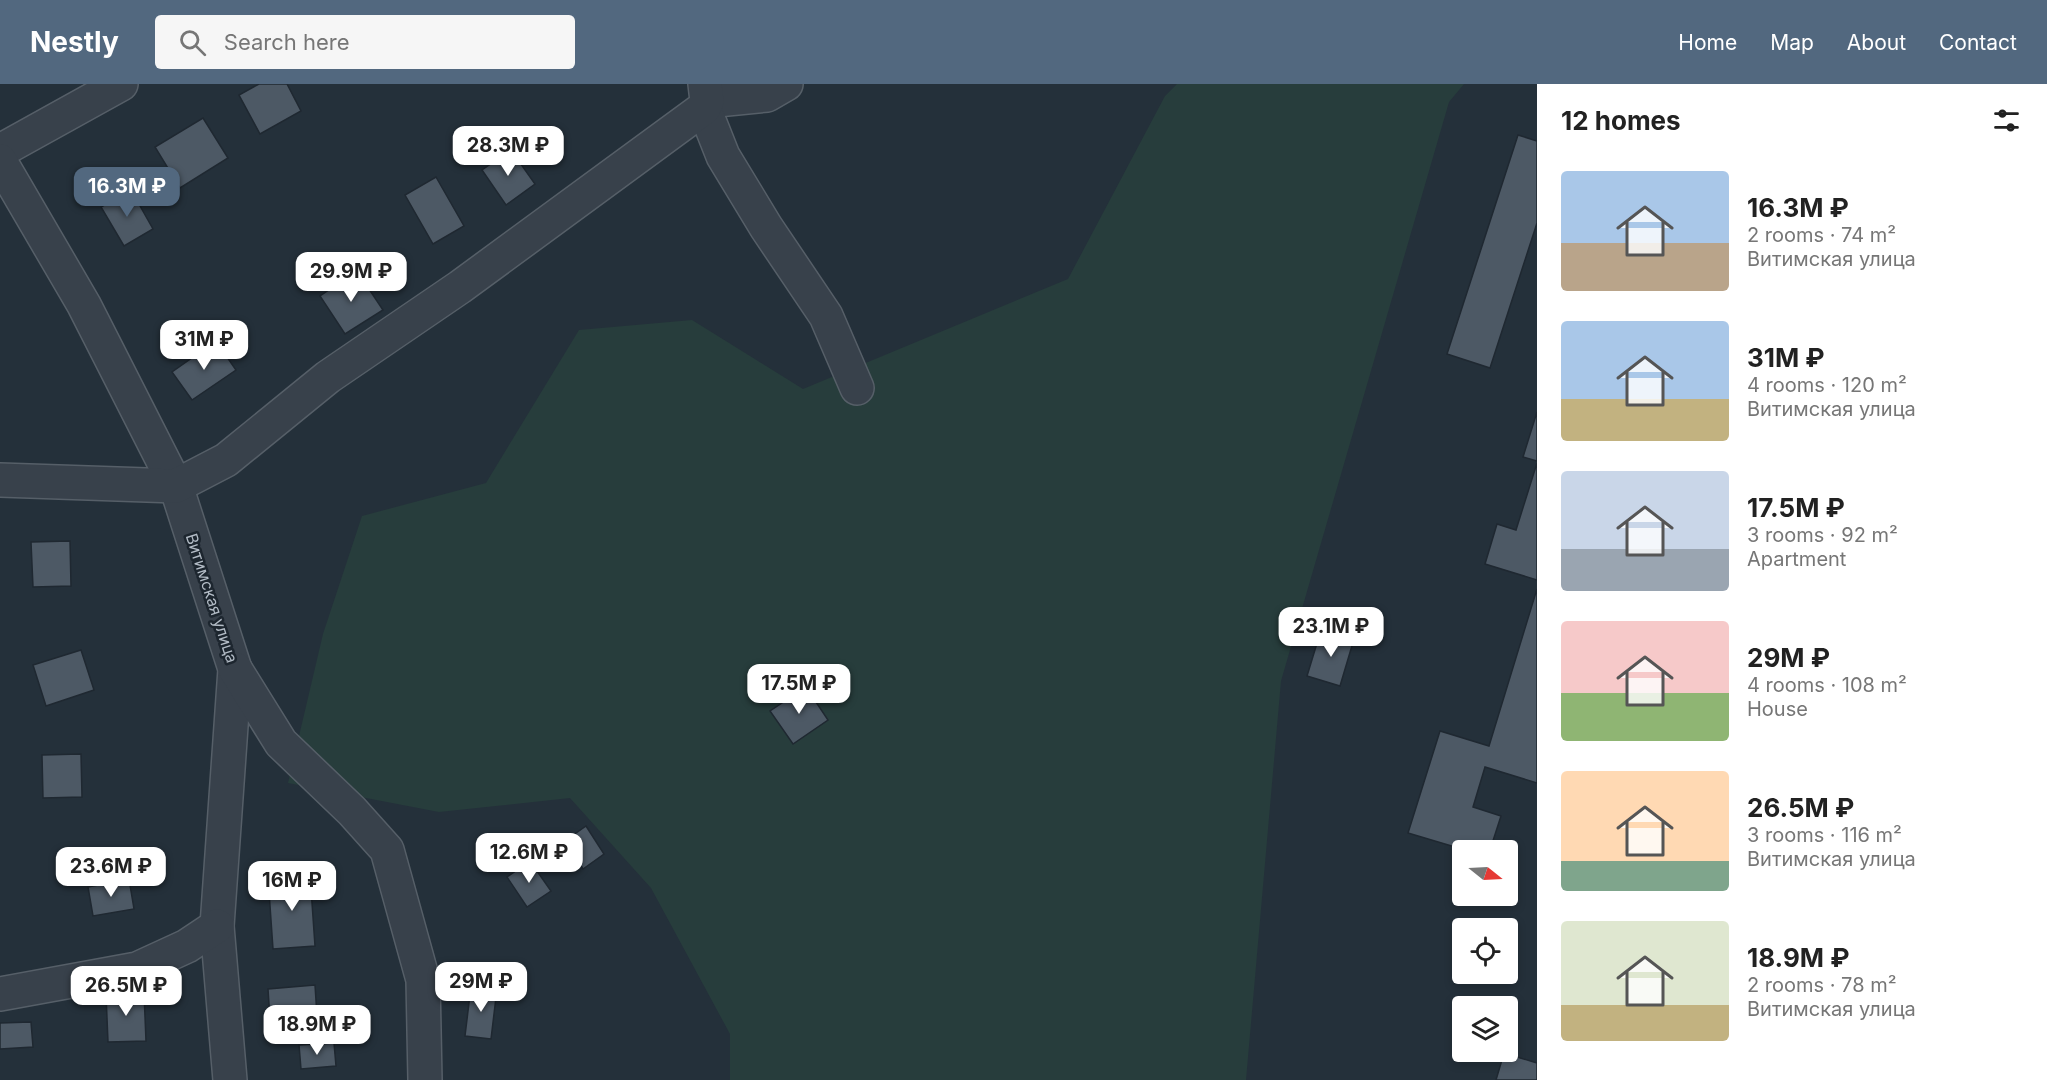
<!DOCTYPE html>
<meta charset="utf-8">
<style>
body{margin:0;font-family:Inter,sans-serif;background:#f6f6f6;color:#222;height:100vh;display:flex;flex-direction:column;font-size:22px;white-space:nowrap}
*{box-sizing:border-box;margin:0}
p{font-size:20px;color:#767676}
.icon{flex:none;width:33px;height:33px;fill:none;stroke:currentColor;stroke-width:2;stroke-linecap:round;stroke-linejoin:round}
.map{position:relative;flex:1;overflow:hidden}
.side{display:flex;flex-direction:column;background:#fff;width:510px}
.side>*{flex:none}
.needle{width:39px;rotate:108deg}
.controls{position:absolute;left:1452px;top:756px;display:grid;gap:12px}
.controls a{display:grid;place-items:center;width:66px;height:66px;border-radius:6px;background:#fff;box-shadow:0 3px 9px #0003;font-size:30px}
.price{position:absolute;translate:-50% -51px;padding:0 14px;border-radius:12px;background:#fff;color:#222;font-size:20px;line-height:39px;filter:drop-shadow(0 2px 3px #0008)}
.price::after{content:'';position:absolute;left:50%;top:36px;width:18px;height:14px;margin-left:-9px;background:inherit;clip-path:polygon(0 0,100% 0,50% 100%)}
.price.on{background:#52687f;color:#fff}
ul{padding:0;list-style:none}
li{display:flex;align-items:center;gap:18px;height:150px;padding:0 24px}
li span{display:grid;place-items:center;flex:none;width:168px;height:120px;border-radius:6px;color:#555}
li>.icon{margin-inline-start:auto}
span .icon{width:72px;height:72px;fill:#fffc;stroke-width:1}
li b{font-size:26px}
h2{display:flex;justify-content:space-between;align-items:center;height:72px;padding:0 24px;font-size:26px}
header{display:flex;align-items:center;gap:36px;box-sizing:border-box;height:84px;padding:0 30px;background:#52687f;color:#fff}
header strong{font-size:28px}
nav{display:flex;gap:33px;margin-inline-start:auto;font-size:21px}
.search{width:420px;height:54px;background:#f6f6f6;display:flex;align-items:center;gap:15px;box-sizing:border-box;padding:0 21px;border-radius:6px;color:#767676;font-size:22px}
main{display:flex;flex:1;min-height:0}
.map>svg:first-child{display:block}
.green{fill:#273d3c}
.building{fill:#4d5965;stroke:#1f2831;stroke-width:1.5}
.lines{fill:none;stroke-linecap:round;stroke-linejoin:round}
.minor-casing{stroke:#565f68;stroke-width:36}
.minor{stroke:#38414b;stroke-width:33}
.labels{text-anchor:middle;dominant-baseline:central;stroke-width:5;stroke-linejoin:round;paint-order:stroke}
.street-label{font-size:16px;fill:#b3bcc6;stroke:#1d262f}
</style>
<header>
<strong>Nestly</strong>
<div class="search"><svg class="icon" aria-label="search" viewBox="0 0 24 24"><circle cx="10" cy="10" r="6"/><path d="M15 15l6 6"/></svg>Search here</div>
<nav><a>Home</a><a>Map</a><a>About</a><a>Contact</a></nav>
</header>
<main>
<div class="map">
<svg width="1537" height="996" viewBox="0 0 1537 996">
<rect width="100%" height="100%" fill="#24303a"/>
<polygon class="green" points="1177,0 1464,0 1449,18 1281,597 1246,996 730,996 730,950 651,804 570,714 439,728 288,699 323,550 362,432 486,399 579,246 692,236 803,305 1068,195 1165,12"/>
<g class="building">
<polygon points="259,0 287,0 301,27 260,50 239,11"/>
<polygon points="203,34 228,74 180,104 155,63"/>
<polygon points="1518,51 1537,57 1537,139 1490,284 1447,270"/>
<polygon points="511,66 535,100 506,121 482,86"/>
<polygon points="436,93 464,142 433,160 405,111"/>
<polygon points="131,106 153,145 124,162 101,123"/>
<polygon points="357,187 383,226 345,250 320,212"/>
<polygon points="216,257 236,286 192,316 172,288"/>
<polygon points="1537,328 1537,377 1523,373"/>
<polygon points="1537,379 1537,496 1485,480 1497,440 1516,446"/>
<polygon points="70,457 71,502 33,503 31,458"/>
<polygon points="1537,505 1537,699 1485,683 1473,723 1501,732 1490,766 1465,766 1408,749 1440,647 1489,662"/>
<polygon points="1321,546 1354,555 1340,602 1307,592"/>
<polygon points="81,566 94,606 46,622 33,581"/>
<polygon points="806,603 828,636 793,660 770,627"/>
<polygon points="81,670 82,713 43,714 42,671"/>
<polygon points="586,742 604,770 583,785 565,757"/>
<polygon points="530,777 551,807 527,823 507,793"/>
<polygon points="310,790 315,862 273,865 268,793"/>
<polygon points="129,795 134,825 93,832 88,803"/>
<polygon points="315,901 318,947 271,951 268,905"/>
<polygon points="471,902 497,905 491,955 465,952"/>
<polygon points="144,908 146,957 108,958 106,910"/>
<polygon points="31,938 33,963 0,965 0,939"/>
<polygon points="334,959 336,982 301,985 299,961"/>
<polygon points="1504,969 1537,979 1537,996 1496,996"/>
</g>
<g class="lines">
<defs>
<g id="minor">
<polyline points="707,17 767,11 786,0"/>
<polyline points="704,24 723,72 766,143 826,232 857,304"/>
<polyline points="0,67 121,0"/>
<polyline points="0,77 84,221 176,402 235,585 217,842 230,996"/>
<polyline points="0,396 176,402 226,376 328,293 460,203 704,24 707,17 705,0"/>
<polyline points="235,585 281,659 352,727 387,766 423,896 425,996"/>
<polyline points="0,910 137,885 187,862 217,842"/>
</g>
</defs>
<use href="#minor" class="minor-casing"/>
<use href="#minor" class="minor"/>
</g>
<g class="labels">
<g class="street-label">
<text transform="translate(212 514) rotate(72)">Витимская улица</text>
</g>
</g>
</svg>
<div class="controls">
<a><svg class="needle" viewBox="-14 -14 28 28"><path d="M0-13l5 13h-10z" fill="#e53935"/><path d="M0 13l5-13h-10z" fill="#767676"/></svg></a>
<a><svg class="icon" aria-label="locate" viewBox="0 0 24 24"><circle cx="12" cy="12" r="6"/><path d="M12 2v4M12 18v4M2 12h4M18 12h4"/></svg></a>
<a><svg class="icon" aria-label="layers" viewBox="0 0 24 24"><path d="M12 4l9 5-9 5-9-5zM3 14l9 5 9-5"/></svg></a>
</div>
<b class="price" style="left:508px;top:93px">28.3M ₽</b>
<b class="price on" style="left:127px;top:134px">16.3M ₽</b>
<b class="price" style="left:351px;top:219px">29.9M ₽</b>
<b class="price" style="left:204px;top:287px">31M ₽</b>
<b class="price" style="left:1331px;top:574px">23.1M ₽</b>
<b class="price" style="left:799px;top:631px">17.5M ₽</b>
<b class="price" style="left:529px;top:800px">12.6M ₽</b>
<b class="price" style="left:111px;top:814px">23.6M ₽</b>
<b class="price" style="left:292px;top:828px">16M ₽</b>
<b class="price" style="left:481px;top:929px">29M ₽</b>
<b class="price" style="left:126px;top:933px">26.5M ₽</b>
<b class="price" style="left:317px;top:972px">18.9M ₽</b>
</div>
<section class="side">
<h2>12 homes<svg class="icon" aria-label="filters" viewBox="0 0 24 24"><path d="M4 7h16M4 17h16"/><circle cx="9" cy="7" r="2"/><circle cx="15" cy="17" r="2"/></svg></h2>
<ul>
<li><span style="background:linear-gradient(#a9c7e8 60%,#b9a48a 0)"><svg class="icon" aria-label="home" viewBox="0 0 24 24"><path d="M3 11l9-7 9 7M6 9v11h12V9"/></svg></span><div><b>16.3M ₽</b><p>2 rooms · 74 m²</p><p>Витимская улица</p></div></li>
<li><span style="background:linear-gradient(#a9c7e8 65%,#c2b280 0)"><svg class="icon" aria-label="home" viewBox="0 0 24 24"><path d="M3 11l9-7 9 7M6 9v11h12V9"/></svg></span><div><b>31M ₽</b><p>4 rooms · 120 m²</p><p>Витимская улица</p></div></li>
<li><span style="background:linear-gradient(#c9d6e8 65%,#9aa5b1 0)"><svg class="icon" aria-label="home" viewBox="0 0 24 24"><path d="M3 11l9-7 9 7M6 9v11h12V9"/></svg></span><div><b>17.5M ₽</b><p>3 rooms · 92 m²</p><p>Apartment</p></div></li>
<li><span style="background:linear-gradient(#f6c9c9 60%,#8fb573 0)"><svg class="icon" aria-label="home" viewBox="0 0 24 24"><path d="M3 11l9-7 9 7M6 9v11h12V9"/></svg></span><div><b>29M ₽</b><p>4 rooms · 108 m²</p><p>House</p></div></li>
<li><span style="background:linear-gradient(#ffd9b3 75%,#7fa58c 0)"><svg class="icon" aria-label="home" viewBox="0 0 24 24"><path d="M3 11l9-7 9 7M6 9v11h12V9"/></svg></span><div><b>26.5M ₽</b><p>3 rooms · 116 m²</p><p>Витимская улица</p></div></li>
<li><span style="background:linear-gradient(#dfe7d0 70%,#c2b280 0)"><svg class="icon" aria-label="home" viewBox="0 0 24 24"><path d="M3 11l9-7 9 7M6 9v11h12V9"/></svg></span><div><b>18.9M ₽</b><p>2 rooms · 78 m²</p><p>Витимская улица</p></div></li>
</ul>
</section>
</main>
